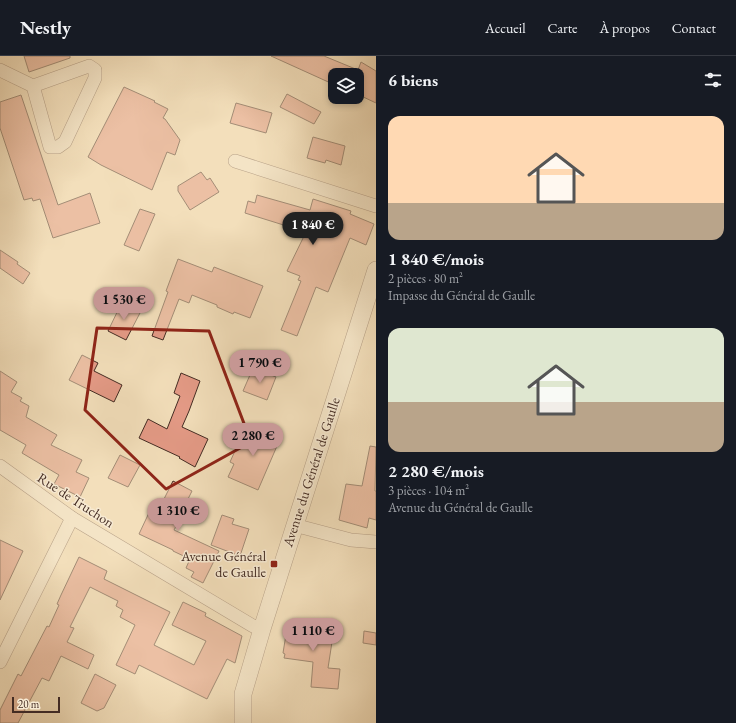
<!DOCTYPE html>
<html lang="fr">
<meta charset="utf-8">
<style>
body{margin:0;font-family:"EB Garamond",serif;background:#242831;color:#f1f3f6;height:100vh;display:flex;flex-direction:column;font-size:15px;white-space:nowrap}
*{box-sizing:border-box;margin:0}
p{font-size:13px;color:#9ea1a6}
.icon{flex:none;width:22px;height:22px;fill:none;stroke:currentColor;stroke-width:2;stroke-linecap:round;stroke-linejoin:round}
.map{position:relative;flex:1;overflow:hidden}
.details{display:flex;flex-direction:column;background:#171b24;width:360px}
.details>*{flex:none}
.controls{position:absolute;left:328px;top:12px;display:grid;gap:8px}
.controls a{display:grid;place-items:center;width:36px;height:36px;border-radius:8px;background:#171b24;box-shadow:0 2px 6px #0003;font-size:20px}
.scale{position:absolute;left:12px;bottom:10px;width:48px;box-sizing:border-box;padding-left:4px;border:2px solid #442c23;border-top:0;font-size:11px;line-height:14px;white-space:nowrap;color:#442c23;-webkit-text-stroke:3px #f7ead3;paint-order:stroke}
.price{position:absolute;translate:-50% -34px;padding:0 9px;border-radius:14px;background:#c59692;color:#111;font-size:13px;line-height:26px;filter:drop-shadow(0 1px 2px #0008)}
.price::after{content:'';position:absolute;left:50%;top:24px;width:12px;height:9px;margin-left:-6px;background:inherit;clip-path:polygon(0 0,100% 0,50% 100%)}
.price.selected{background:#222;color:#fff}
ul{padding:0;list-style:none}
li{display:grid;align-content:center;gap:8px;height:212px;padding:0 12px}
li span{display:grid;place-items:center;height:124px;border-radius:12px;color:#555}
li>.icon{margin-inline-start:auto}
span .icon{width:72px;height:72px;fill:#fffc;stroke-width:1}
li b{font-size:17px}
h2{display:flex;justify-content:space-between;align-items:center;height:48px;padding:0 12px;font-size:17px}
header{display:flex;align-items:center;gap:24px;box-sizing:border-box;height:56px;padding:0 20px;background:#171b24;border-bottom:1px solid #363941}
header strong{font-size:19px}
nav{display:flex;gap:22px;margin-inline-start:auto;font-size:14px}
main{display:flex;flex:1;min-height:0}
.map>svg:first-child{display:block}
.building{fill:#e59b87;stroke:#442c23}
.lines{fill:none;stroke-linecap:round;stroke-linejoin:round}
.minor-casing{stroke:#705949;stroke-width:14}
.tertiary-casing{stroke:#705949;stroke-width:18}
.minor{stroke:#f7ead3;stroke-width:13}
.tertiary{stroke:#f7ead3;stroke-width:17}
.marked{fill:none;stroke:#8f2418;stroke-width:3;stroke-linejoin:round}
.poi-dot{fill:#8f2418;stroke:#f7ead3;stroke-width:1.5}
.labels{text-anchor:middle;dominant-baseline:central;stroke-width:3;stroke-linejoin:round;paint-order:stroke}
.street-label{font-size:14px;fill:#442c23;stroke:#f7ead3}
.poi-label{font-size:14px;fill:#442c23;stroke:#f7ead3;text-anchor:end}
</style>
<header>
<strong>Nestly</strong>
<nav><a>Accueil</a><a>Carte</a><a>À propos</a><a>Contact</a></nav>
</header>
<main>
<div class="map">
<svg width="376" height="667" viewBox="0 0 376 667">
<rect width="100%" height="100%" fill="#f3dfbb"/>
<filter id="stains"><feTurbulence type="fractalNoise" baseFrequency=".005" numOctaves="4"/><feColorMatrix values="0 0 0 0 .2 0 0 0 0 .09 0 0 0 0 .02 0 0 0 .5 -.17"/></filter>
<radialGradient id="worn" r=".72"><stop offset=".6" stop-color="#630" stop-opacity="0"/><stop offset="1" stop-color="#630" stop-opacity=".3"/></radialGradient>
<g class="building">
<polygon points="24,0 70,0 70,2 29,16"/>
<polygon points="271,0 324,0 358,14 361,6 376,15 376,47 357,38 357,19 335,19 335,29"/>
<polygon points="124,31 155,45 154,46 168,53 163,62 165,63 180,84 175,99 167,96 152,134 101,109 88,101"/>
<polygon points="287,38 321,56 314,68 280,51"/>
<polygon points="21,39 58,149 90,137 100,167 53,182 40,143 33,145 32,142 24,144 0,72 0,46"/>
<polygon points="236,47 272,57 266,77 230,67"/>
<polygon points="313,81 345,90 341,109 326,104 325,107 307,102"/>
<polygon points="201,116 207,124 210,122 219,136 190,154 178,135 178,130"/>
<polygon points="257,139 310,154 313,143 351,155 350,158 374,168 366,189 350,182 328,236 316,231 297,280 281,274 301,225 298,224 300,220 287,215 306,176 245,157 248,145 255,147"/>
<polygon points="140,153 155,158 139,195 124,189"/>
<polygon points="0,194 18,206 17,208 30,217 23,228 0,212"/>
<polygon points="178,203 212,216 214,211 263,230 250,262 234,256 233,258 217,251 217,249 192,239 189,247 179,243 163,284 152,280 168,236 166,235"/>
<polygon points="122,246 141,255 126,284 108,275"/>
<polygon points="82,299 98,307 94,315 122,329 114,346 69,324"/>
<polygon points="253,312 276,321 267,344 243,335"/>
<polygon points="0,315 17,326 11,336 22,342 20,345 29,350 26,361 57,379 51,389 82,404 76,416 89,422 80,441 54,428 59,419 22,397 26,389 0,374"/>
<polygon points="181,317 200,325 189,355 182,371 208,383 195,411 179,402 180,401 139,382 148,363 167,373 180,340 174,337"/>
<polygon points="247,368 280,383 258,434 228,421 234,408 230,406"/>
<polygon points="370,390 376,391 375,435 376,435 376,464 369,462 367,472 339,464 346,428 362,430"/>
<polygon points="120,399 140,409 128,431 108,422"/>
<polygon points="173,425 192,435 187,445 189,446 174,474 219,495 203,527 191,521 194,516 186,512 190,503 173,495 173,494 139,478 155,444 162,447"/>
<polygon points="222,459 234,463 232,468 249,473 240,500 211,489"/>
<polygon points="0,484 23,495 0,544"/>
<polygon points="79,501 107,515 104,523 170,556 154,589 194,609 206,585 172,569 183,546 206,557 205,560 242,580 235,607 227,603 207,643 139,609 135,618 116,609 135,569 120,561 123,554 116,550 118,545 90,531 70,571 74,572 67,586 94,599 88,613 61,600 49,625 42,622 18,667 0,667 0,654 18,618 21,620 47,570 49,571 59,549 57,548 61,539"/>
<polygon points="288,566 334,573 328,612 340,613 338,633 311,631 313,606 284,602 285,598 283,597"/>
<polygon points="364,575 376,577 376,589 363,587"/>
<polygon points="95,618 116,629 104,652 97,655 81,647"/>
</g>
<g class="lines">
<defs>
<g id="minor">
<polyline points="0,14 33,30 89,10 95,14 95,22 65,86 58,91 50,91 33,30"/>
<polyline points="235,105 376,150"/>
<polyline points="0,410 72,462 253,570 262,573"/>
<polyline points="294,469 351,484 376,486"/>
<polyline points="0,606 72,462"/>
</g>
<polyline id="tertiary" points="243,667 243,638 262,573 376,214"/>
</defs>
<use href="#minor" class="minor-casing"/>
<use href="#tertiary" class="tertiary-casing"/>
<use href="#minor" class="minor"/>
<use href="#tertiary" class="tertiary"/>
</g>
<path d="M0 0H376V667H0ZM97,272l112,3 42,111 -85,47 -81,-79z" fill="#f3dfbb" fill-opacity=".55" fill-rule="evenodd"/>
<path class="marked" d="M97,272l112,3 42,111 -85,47 -81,-79z"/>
<rect class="poi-dot" x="270" y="504" width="8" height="8" rx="2"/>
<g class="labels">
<g class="street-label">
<text transform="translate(311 416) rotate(-72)">Avenue du Général de Gaulle</text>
<text transform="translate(76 444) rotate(33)">Rue de Truchon</text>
</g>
<g class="poi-label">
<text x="266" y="500">Avenue Général<tspan x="266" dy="16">de Gaulle</tspan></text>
</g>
</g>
<rect width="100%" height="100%" filter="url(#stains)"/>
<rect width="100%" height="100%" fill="url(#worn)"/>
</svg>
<div class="controls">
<a><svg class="icon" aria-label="layers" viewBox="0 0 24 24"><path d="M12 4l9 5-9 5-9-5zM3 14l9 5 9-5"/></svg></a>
</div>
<div class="scale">20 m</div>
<b class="price selected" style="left:313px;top:190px">1 840 €</b>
<b class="price" style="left:124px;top:265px">1 530 €</b>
<b class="price" style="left:260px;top:328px">1 790 €</b>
<b class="price" style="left:253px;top:401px">2 280 €</b>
<b class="price" style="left:178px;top:476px">1 310 €</b>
<b class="price" style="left:313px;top:596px">1 110 €</b>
</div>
<section class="details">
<h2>6 biens<svg class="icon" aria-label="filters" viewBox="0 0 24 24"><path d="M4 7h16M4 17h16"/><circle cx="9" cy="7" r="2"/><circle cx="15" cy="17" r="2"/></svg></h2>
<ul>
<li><span style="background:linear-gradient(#ffd9b3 70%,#b9a48a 0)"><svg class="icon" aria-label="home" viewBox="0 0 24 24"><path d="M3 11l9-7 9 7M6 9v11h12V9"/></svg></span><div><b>1 840 €/mois</b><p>2 pièces · 80 m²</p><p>Impasse du Général de Gaulle</p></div></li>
<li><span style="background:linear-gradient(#dfe7d0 60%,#b9a48a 0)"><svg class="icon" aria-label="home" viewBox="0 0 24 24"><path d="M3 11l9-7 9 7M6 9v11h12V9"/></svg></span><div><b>2 280 €/mois</b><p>3 pièces · 104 m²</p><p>Avenue du Général de Gaulle</p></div></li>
</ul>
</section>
</main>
